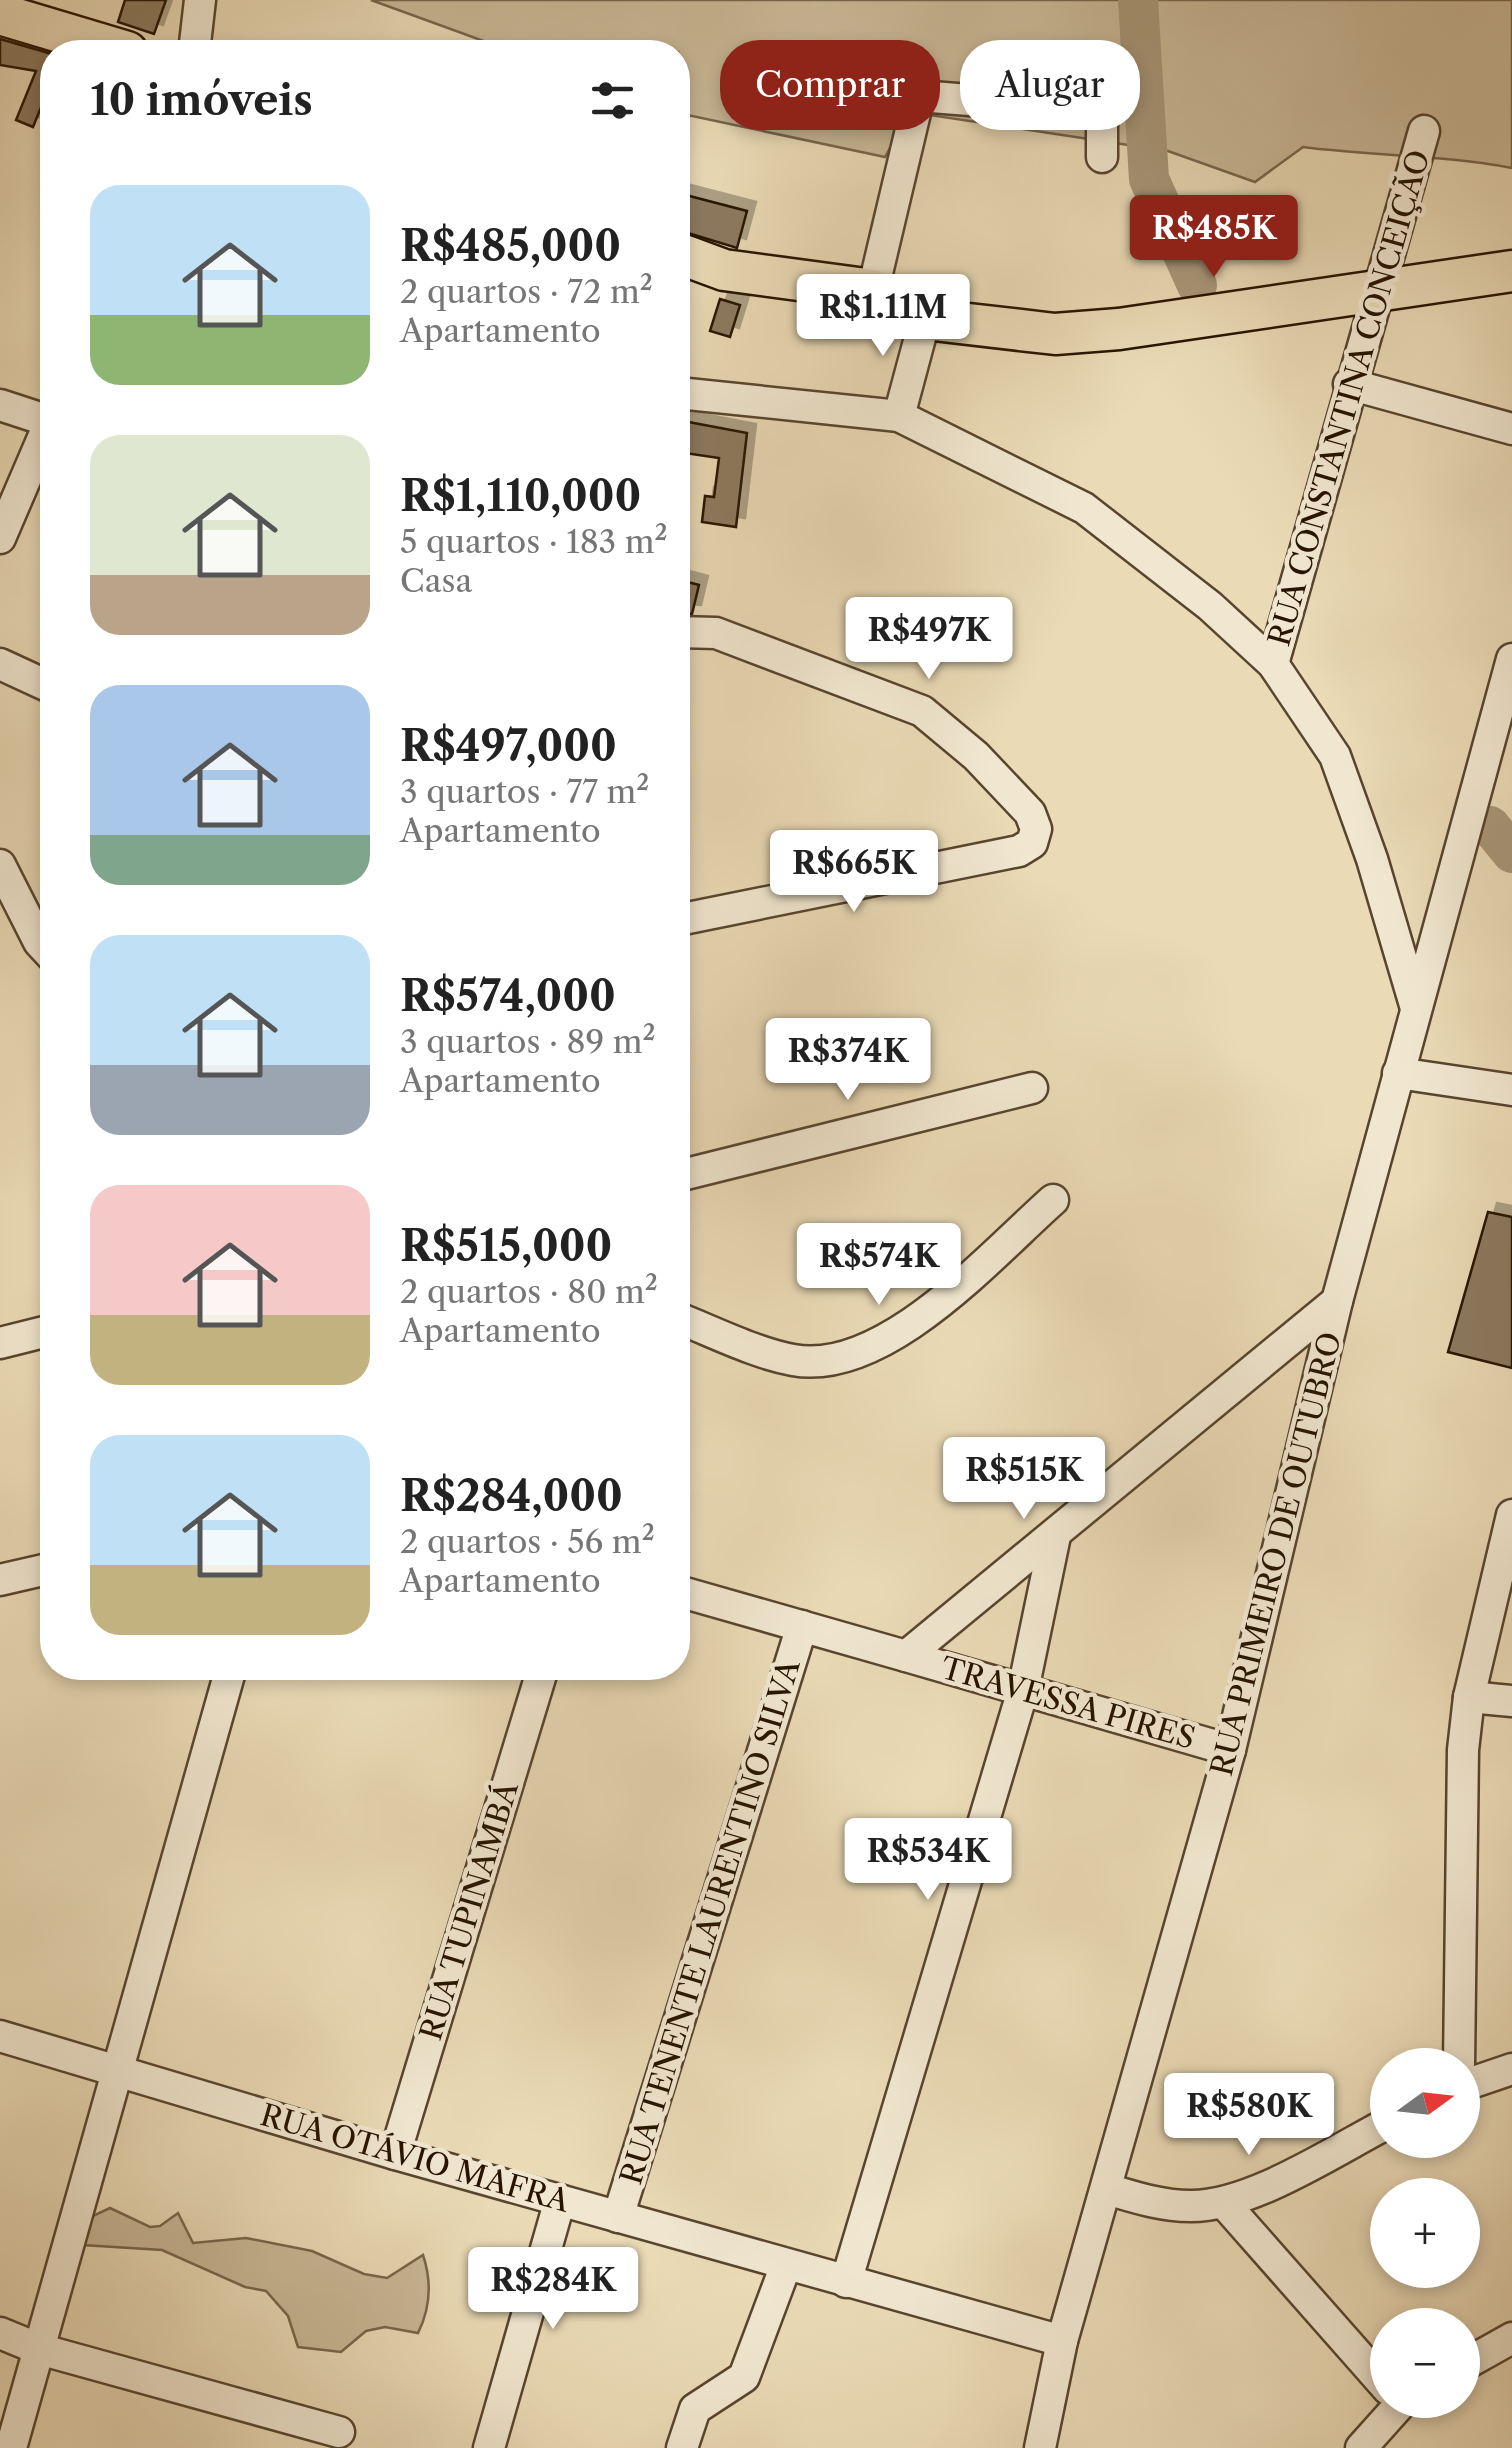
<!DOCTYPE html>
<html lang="pt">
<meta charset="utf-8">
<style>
body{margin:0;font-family:"Libre Caslon Text",serif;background:#f6f6f6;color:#222;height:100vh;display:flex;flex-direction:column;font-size:38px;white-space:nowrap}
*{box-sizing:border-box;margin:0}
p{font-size:32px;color:#767676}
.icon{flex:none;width:55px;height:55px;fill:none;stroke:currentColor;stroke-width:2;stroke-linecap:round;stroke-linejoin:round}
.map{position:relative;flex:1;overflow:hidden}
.side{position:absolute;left:40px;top:40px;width:650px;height:1640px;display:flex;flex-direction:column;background:#fff;border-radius:40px;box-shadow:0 5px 15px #0003}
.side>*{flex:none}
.hud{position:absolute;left:720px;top:40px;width:640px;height:90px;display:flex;gap:20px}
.needle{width:65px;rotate:75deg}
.tools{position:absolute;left:1370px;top:2048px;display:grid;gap:20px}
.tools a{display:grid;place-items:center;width:110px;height:110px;border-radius:50%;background:#fff;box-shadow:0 5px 15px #0003;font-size:50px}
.price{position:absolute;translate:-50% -85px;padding:0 22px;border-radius:10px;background:#fff;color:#222;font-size:32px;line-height:65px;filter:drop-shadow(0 2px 5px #0008)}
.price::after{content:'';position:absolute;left:50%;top:60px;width:30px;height:22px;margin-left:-15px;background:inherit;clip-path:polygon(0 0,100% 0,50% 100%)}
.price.on{background:#8f2418;color:#fff}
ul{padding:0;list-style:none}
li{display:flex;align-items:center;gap:30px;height:250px;padding:0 50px}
li span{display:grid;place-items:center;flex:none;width:280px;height:200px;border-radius:30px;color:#555}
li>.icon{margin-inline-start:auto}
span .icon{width:120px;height:120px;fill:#fffc;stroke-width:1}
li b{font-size:42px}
h2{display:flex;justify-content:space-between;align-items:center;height:120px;padding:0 50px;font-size:42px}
.tag{padding:0 35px;border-radius:40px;background:#fff;box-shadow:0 5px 15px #0003;font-size:35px;line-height:90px}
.tag.on{background:#8f2418;color:#fff}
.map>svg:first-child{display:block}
.green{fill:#c9b897;stroke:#78664c;stroke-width:2.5}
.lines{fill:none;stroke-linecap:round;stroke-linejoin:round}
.river{stroke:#a89678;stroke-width:40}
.building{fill:#8c7a5f;stroke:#271300;stroke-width:2.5;filter:url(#shadow)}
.minor-casing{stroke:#58452e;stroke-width:35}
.major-casing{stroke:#271300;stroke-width:45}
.minor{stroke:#f1e7d0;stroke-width:30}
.major{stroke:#eadab6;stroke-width:40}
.labels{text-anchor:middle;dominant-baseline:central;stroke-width:9;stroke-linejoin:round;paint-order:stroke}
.street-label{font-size:30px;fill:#271300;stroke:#f1e7d0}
</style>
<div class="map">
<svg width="1512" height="2448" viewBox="0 0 1512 2448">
<defs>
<filter id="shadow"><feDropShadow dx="9" dy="-9" stdDeviation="0" flood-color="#0004"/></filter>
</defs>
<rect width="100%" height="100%" fill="#eadab6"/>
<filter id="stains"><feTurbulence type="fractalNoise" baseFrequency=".002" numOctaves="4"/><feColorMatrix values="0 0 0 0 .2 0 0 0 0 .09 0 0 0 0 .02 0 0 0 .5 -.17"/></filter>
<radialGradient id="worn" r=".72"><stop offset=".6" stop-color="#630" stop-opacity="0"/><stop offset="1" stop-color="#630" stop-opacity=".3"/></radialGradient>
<g class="green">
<path d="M371,0h1141v168c-69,-13 -139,-12 -209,-21l-48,35 -87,-31 -258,-39 -25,45 -207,-44v-61h-164z"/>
<path d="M110,2208l40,19 10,-1 18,-13 15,30 53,-5 66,13 52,23 23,4 36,-23c9,27 8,52 -5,78l-33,-6 -19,4 -25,21 -43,-5 -10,-31 -22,-25 -21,-4 -83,-37 -79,-5 -1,-24z"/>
</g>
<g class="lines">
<g class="river">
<polyline points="1138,0 1149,179 1197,285"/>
<polyline points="1490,826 1512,853"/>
</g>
</g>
<g class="building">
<polygon points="125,0 166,0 154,34 118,22"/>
<polygon points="0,39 52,54 52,97 46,95 33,127 16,120 36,71 0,65"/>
<polygon points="678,193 747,211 737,248 678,230"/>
<polygon points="720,299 740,305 730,337 710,331"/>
<polygon points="678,420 747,433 736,527 702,522 705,496 714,497 719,458 678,452"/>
<polygon points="680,580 699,585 692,614 678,613"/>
<polygon points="1488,1212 1512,1217 1512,1368 1448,1352"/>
</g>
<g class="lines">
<defs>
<g id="minor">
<polyline points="194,52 200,0"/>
<polyline points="873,290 919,96 1095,110 1102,119 1102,157"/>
<polyline points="1349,384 1512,429"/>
<polyline points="678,393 899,416 1084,508 1210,606 1273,664 1335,756 1372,859 1415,1005"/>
<polyline points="0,405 52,422"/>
<polyline points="899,416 925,319"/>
<polyline points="0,538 52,417"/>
<polyline points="678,632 716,633 922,711 976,756 1030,813 1036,829 1032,843 1019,851 678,920"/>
<polyline points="0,664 52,688"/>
<polyline points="1273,664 1424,131"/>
<polyline points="0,865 39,942 52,956"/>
<polyline points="1398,1073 1512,1090"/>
<polyline points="678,1176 1032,1088"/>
<path d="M678,1318c36,14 77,35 115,42 91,17 198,-105 260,-160"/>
<polyline points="0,1343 52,1330"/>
<polyline points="0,1580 52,1568"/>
<polyline points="678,1591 906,1656 1337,1301"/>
<polyline points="906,1656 1230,1750"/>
<polyline points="1469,1697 1512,1701"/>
<polyline points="0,2036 395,2154 1062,2341"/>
<polyline points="1459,2065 1463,1750 1469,1697 1512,1515"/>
<polyline points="1462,2086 1512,2069"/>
<polyline points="395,2154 543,1668"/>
<path d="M1107,2189c27,8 54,17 83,17 60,1 144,-55 198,-83"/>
<polyline points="1224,2203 1388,2389"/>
<polyline points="618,2217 802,1626"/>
<polyline points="846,2282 1023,1690 1055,1536"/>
<polyline points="0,2333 39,2349 339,2432"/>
<polyline points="1462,2366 1512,2338"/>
<polyline points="11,2448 231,1668"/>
<polyline points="489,2448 560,2200"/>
<polyline points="682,2448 695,2409 744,2377 786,2265"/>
<polyline points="1040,2448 1062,2341 1230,1750 1337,1301 1512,659"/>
<polyline points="1361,2448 1404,2400"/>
</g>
<g id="major">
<polyline points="0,14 127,52"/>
<polyline points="678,253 724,270 873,290 925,319 1055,334 1119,329 1512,271"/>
</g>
</defs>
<use href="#minor" class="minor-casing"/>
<use href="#major" class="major-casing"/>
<use href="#minor" class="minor"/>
<use href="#major" class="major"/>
</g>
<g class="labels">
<g class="street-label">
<text transform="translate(1349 398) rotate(-74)">RUA CONSTANTINA CONCEIÇÃO</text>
<text transform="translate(1276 1554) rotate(-76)">RUA PRIMEIRO DE OUTUBRO</text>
<text transform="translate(1068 1703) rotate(16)">TRAVESSA PIRES</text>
<text transform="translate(469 1911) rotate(-73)">RUA TUPINAMBÁ</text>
<text transform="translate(710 1922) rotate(-73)">RUA TENENTE LAURENTINO SILVA</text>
<text transform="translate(415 2158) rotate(16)">RUA OTÁVIO MAFRA</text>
</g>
</g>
<rect width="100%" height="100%" filter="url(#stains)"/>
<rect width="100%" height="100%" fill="url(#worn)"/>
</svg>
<div class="tools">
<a><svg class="needle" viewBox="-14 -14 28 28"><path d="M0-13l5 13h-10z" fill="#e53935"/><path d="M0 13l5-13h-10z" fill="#767676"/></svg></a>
<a>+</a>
<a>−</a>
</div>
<b class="price on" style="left:1214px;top:280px">R$485K</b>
<b class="price" style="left:883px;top:359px">R$1.11M</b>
<b class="price" style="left:929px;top:682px">R$497K</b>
<b class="price" style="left:854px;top:915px">R$665K</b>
<b class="price" style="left:848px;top:1103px">R$374K</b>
<b class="price" style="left:879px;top:1308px">R$574K</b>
<b class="price" style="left:1024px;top:1522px">R$515K</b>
<b class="price" style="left:928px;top:1903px">R$534K</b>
<b class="price" style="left:1249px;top:2158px">R$580K</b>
<b class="price" style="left:553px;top:2332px">R$284K</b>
<div class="hud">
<a class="tag on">Comprar</a>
<a class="tag">Alugar</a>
</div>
<section class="side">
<h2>10 imóveis<svg class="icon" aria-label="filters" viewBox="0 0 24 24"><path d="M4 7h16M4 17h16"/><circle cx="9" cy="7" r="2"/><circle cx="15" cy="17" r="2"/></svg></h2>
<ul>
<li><span style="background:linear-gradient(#bfe0f5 65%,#8fb573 0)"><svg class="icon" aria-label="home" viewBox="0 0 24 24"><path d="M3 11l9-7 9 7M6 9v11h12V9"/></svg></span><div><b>R$485,000</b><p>2 quartos · 72 m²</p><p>Apartamento</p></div></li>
<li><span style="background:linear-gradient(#dfe7d0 70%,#b9a48a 0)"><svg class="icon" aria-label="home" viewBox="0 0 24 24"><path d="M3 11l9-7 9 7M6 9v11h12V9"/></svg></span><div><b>R$1,110,000</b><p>5 quartos · 183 m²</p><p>Casa</p></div></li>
<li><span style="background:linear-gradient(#a9c7e8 75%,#7fa58c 0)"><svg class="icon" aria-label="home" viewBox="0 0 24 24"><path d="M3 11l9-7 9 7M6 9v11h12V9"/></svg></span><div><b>R$497,000</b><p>3 quartos · 77 m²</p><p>Apartamento</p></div></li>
<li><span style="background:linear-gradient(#bfe0f5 65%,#9aa5b1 0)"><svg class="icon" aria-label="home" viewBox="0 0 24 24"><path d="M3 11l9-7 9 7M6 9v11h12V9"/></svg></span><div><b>R$574,000</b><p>3 quartos · 89 m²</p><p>Apartamento</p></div></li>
<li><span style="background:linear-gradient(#f6c9c9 65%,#c2b280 0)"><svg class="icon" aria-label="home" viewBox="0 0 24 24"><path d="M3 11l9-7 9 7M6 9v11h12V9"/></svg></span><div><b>R$515,000</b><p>2 quartos · 80 m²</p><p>Apartamento</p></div></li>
<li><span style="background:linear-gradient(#bfe0f5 65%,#c2b280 0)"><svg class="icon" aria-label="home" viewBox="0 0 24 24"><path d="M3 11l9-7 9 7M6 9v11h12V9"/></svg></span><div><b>R$284,000</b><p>2 quartos · 56 m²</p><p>Apartamento</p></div></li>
</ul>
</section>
</div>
